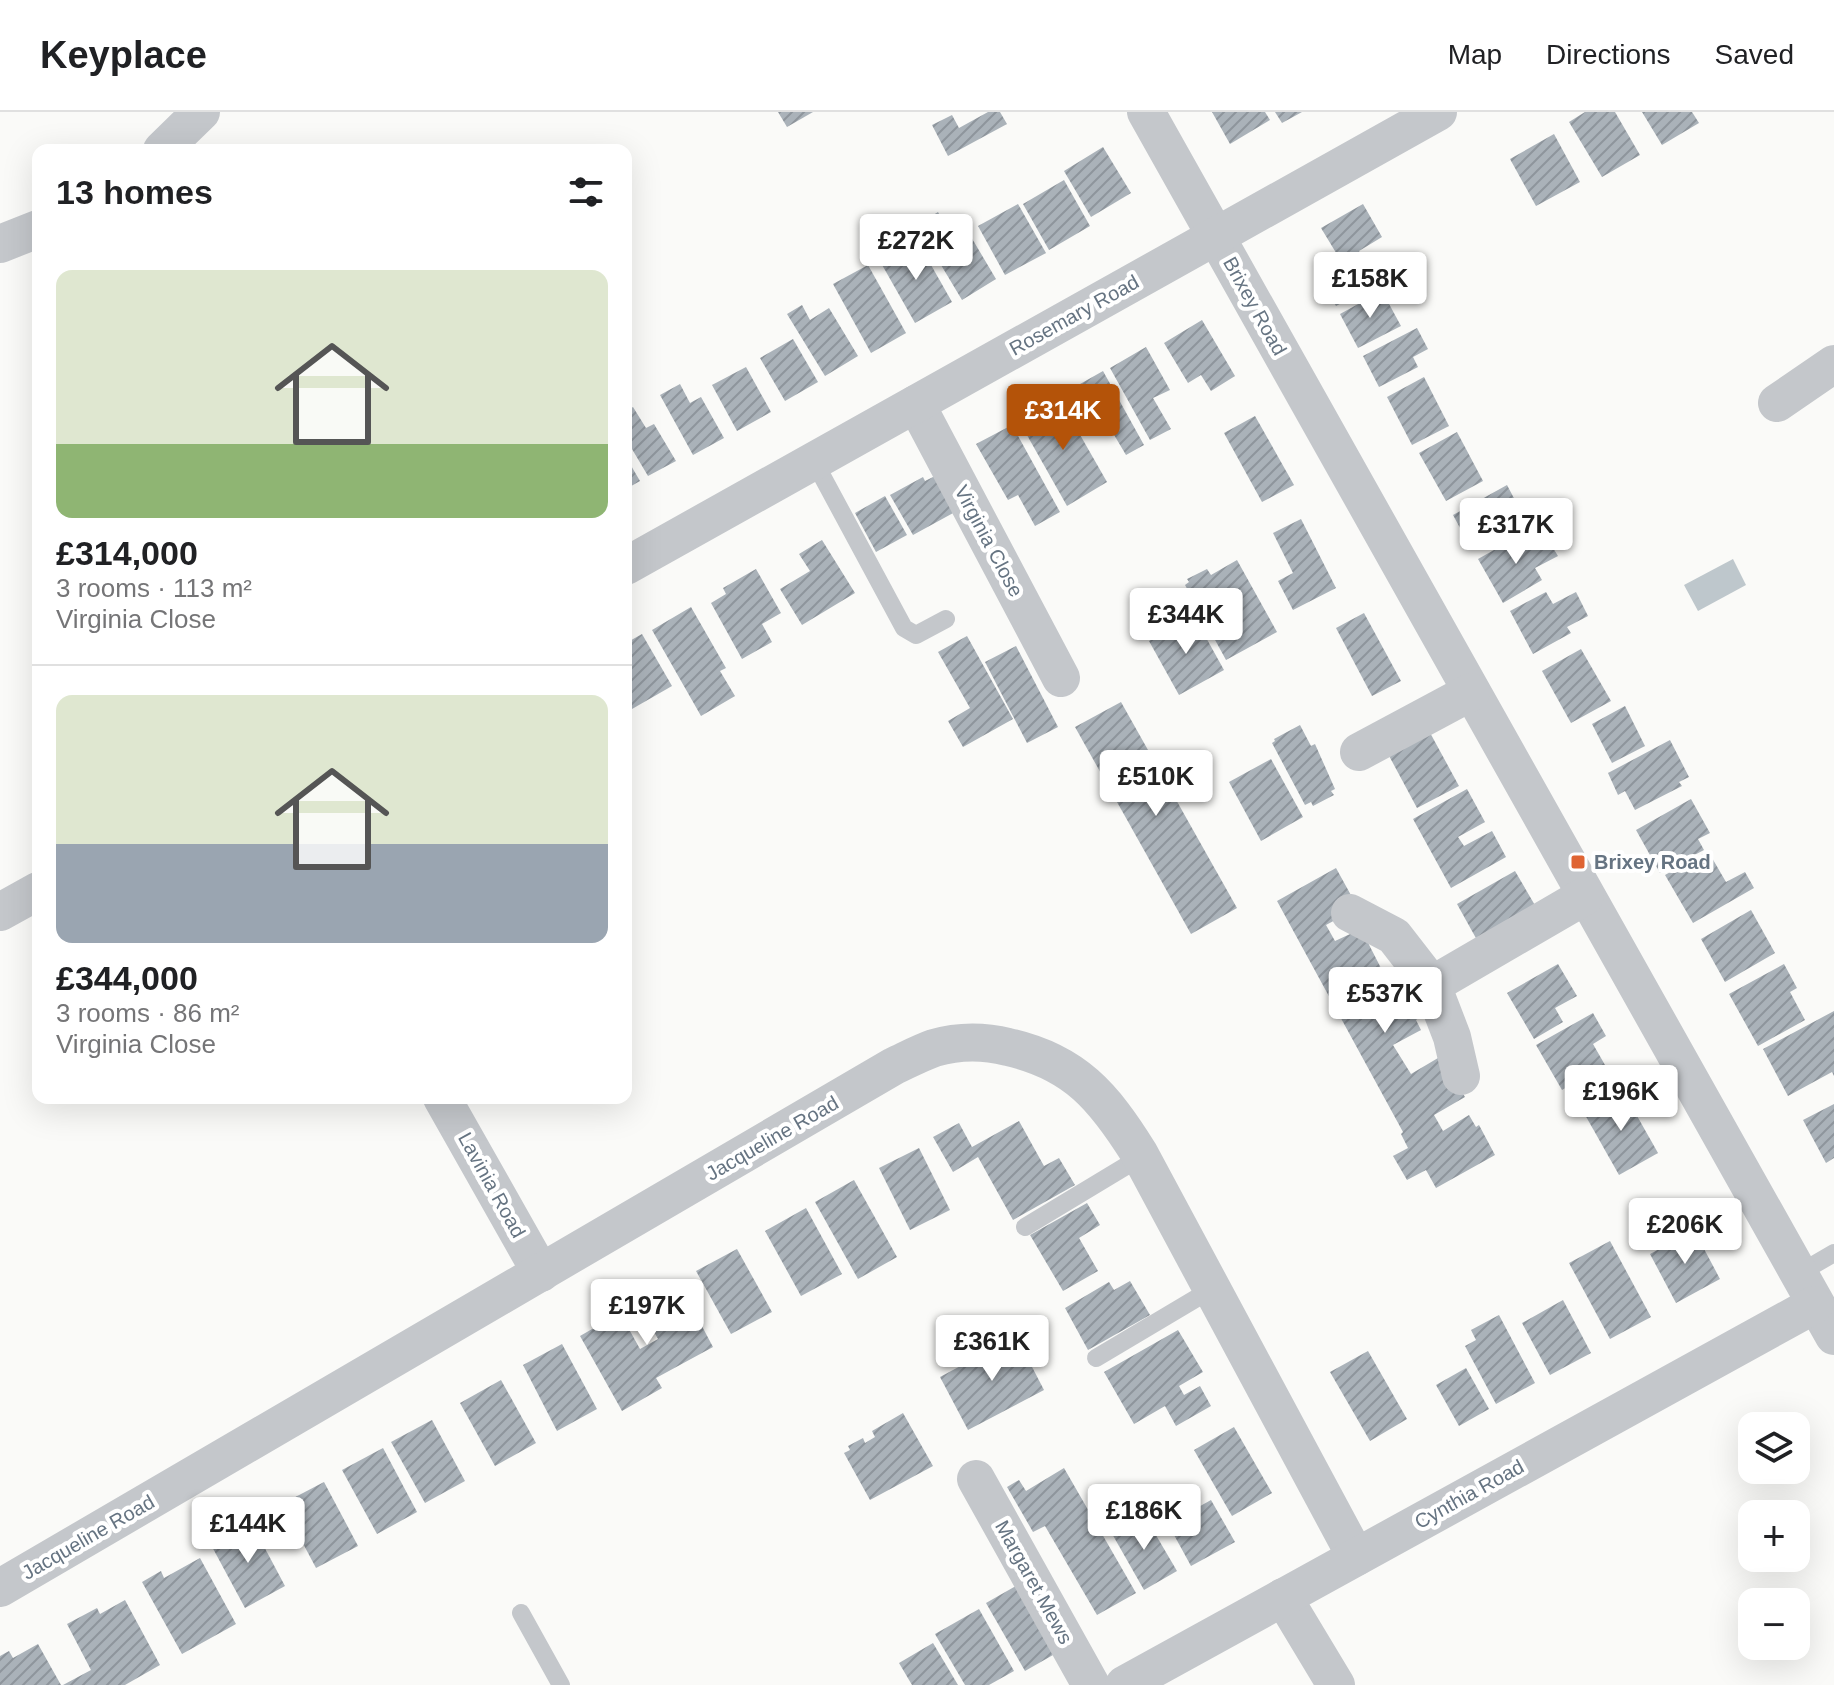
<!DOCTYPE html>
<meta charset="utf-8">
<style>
body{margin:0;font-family:Arial,sans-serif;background:#f6f6f6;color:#202124;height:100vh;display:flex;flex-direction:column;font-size:30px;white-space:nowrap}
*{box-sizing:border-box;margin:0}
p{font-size:26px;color:#757577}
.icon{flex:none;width:44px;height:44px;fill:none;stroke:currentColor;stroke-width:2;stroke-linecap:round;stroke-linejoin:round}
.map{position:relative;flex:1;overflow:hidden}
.panel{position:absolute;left:32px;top:32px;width:600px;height:960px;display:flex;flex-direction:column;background:#fff;border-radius:16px;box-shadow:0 8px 32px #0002}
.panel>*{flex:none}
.buttons{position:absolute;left:1738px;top:1300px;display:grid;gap:16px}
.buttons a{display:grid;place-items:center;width:72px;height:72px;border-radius:16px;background:#fff;box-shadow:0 8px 32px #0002;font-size:40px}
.price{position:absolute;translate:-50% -68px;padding:0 18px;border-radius:8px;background:#fff;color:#222;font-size:26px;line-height:52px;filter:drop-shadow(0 2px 4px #0008)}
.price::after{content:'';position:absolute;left:50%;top:48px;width:24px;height:18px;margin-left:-12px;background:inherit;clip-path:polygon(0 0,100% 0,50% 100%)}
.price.active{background:#b45309;color:#fff}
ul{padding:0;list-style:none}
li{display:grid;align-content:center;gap:16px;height:424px;padding:0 24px}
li+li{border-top:2px solid #e0e0e0}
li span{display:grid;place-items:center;height:248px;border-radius:16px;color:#555}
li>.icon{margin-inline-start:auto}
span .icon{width:144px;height:144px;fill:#fffc;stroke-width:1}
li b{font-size:34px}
h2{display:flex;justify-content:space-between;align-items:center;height:96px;padding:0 24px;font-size:34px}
header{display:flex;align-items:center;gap:48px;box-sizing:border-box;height:112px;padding:0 40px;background:#fff;border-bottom:2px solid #e0e0e0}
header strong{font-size:38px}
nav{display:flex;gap:44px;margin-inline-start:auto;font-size:28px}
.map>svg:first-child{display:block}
.water{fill:#bec7cc}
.building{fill:url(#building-hatch)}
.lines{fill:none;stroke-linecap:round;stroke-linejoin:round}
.service{stroke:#c4c7cb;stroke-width:18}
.minor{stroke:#c4c7cb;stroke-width:38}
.poi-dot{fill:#df6433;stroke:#fff;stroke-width:3}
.labels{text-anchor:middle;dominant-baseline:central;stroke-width:8;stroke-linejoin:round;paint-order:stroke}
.street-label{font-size:20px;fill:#667482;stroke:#fff}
.poi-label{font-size:20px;font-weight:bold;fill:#667482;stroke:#fff;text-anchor:start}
</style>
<header>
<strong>Keyplace</strong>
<nav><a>Map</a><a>Directions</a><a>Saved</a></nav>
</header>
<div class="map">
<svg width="1834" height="1573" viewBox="0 0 1834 1573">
<defs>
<pattern id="building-hatch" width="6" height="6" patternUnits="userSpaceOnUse" patternTransform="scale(2)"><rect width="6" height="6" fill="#aab2b9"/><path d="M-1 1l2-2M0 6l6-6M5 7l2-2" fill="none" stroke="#8e959c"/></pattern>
</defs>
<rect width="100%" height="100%" fill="#fafaf8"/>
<polygon class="water" points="1733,447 1746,473 1698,499 1684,473"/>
<g class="building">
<polygon points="778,0 813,0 787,15"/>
<polygon points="988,0 1000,0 1007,12 948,44 932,13 952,3 959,16"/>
<polygon points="1212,0 1265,0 1270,8 1230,32"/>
<polygon points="1275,0 1302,0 1282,11"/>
<polygon points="1585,0 1615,0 1640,43 1602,65 1569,10"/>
<polygon points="1642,0 1692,0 1699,11 1662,33"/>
<polygon points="1554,22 1580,70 1536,94 1510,47"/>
<polygon points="1103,35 1131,81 1091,105 1064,59"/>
<polygon points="1064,68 1090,114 1049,138 1023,92"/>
<polygon points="1018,92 1046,141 1005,163 978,114"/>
<polygon points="1363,92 1382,125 1359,139 1377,172 1336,194 1318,162 1341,149 1321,116"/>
<polygon points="938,100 947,117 961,108 996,167 962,188 917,113"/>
<polygon points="918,130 952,190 915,211 881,151"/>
<polygon points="868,153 906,221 871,241 833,172"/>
<polygon points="1382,179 1401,214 1358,236 1340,202"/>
<polygon points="802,193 810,208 829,196 858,244 825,264 787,202"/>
<polygon points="1202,208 1235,264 1211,279 1201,263 1188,271 1164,231"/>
<polygon points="1417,216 1428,237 1413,245 1418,255 1379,275 1363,244"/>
<polygon points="793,227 818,270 785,289 760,246"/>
<polygon points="1146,235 1170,278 1153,286 1171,317 1150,328 1110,256"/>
<polygon points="746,255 771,300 737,319 712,273"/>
<polygon points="1103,259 1144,333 1126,343 1107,311 1088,321 1066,280"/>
<polygon points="1424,265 1449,314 1412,333 1387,285"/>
<polygon points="680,272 690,291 701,285 724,326 693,343 660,283"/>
<polygon points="1059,286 1107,370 1067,394 1019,309"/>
<polygon points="633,295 646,316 654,312 676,349 648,364 626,327 626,299"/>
<polygon points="1255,304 1294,373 1262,390 1224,321"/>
<polygon points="1012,313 1060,400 1035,414 1018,383 1008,388 976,332"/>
<polygon points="1457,320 1483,369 1446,389 1419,341"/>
<polygon points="626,345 640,369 626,377"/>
<polygon points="935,364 955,400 913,423 890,383 923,365 925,369"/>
<polygon points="1507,373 1526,409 1505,420 1498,408 1465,425 1453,403"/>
<polygon points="885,384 907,423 876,440 855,401"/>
<polygon points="1301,407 1336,476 1293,498 1278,469 1293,461 1273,421"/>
<polygon points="1545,423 1558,444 1535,456 1542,468 1503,491 1478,447 1517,425 1523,436"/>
<polygon points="822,428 855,481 802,513 780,477 810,459 799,442"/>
<polygon points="1237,448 1277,520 1226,548 1185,473 1189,470 1187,467 1207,457 1211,463"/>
<polygon points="756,457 781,501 762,512 772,530 742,547 711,491 726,482 723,476"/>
<polygon points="1546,480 1553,492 1576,480 1588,504 1567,515 1571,521 1533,542 1510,499"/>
<polygon points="691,495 726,556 720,559 735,584 701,604 652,518"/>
<polygon points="1364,501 1401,569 1372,584 1336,516"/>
<polygon points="1194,504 1224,558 1179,583 1149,529"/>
<polygon points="642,522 672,574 632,597 626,587 626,531"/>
<polygon points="967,524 1013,607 963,635 948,609 970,596 938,540"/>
<polygon points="1016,534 1058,615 1027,631 985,550"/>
<polygon points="1581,537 1611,589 1571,611 1542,559"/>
<polygon points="1121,590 1237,796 1191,822 1075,615"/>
<polygon points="1625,594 1645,634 1612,651 1592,612"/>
<polygon points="1300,613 1311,634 1315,632 1335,677 1331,679 1334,683 1313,694 1311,690 1305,693 1272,631 1275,629 1274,627"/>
<polygon points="1428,617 1459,674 1417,696 1387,640"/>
<polygon points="1670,628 1689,665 1679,670 1682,674 1635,698 1625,679 1618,683 1608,661"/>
<polygon points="1271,647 1303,705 1261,729 1229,670"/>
<polygon points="1467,677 1485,710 1458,725 1464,734 1492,719 1506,745 1451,776 1413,707"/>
<polygon points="1691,687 1710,721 1698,727 1704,738 1660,761 1636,718"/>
<polygon points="1708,739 1726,770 1745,760 1754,776 1693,811 1665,763"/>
<polygon points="1336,756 1352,785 1352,799 1326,813 1335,829 1361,817 1385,864 1363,876 1369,888 1404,868 1423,903 1416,908 1421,918 1393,933 1411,962 1438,946 1448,956 1465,985 1434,1003 1443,1019 1469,1003 1476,1015 1479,1013 1495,1043 1436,1076 1426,1058 1407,1068 1393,1044 1408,1036 1401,1022 1403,1020 1277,789"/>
<polygon points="1515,759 1536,795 1477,828 1457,792"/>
<polygon points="1751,798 1775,841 1725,870 1701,827"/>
<polygon points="1558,852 1577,884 1555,896 1563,910 1534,927 1507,881"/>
<polygon points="1784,852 1797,876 1790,880 1805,908 1758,934 1729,882"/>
<polygon points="1834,899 1834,964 1832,960 1788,984 1763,937"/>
<polygon points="1593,901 1606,924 1593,932 1605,953 1562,978 1536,933"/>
<polygon points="1623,979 1658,1041 1619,1063 1584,1001"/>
<polygon points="1834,992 1834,1046 1826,1051 1803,1008"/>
<polygon points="1019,1009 1044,1054 1059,1046 1075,1073 1013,1108 978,1045 953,1060 933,1025 959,1011 972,1035"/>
<polygon points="919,1036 950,1098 910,1118 879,1056"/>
<polygon points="854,1068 897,1145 858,1167 815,1090"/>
<polygon points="1087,1091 1100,1113 1079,1126 1098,1159 1063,1179 1030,1123"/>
<polygon points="806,1096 842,1162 801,1184 765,1119"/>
<polygon points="1694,1118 1720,1167 1676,1191 1650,1142"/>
<polygon points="1610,1129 1651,1205 1610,1227 1569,1151"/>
<polygon points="737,1137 772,1200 731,1222 696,1159"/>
<polygon points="1130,1169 1150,1203 1088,1238 1065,1196 1109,1170 1114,1178"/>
<polygon points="679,1171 713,1235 656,1266 662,1276 622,1299 580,1224 620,1201 640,1237 658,1227 639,1193"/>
<polygon points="1563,1188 1591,1241 1550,1263 1522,1211"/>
<polygon points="1499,1203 1535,1271 1496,1292 1465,1234 1476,1228 1471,1218"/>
<polygon points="1178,1218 1203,1260 1179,1274 1184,1283 1200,1274 1211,1294 1176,1314 1165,1294 1134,1312 1104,1260"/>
<polygon points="1016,1224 1044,1278 968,1318 940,1265"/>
<polygon points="562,1232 597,1297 557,1319 523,1253"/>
<polygon points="1368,1239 1407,1307 1370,1329 1330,1260"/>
<polygon points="1466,1256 1489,1297 1459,1314 1436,1273"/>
<polygon points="501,1268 536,1331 495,1354 460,1291"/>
<polygon points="903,1301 933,1354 870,1388 844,1341 850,1338 848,1334 863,1326 865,1331 875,1325 872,1319"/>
<polygon points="432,1308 465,1369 425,1391 391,1330"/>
<polygon points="1234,1315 1272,1381 1232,1404 1194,1338"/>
<polygon points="383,1336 417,1400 377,1422 342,1358"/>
<polygon points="1064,1356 1136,1481 1097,1503 1045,1414 1033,1420 1007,1375 1019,1368 1026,1379"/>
<polygon points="324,1370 358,1434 316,1456 282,1392"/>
<polygon points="1211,1388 1235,1430 1191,1454 1168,1412"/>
<polygon points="1143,1401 1177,1459 1144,1478 1111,1420"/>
<polygon points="251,1410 285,1474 245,1496 210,1431"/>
<polygon points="200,1446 236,1512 182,1542 142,1470 161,1459 164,1466"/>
<polygon points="1021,1471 1060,1539 1025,1559 986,1491"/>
<polygon points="125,1488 160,1553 125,1573 63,1573 91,1558 67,1512 97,1496 100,1502"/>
<polygon points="979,1497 1014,1559 989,1573 965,1573 935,1522"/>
<polygon points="933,1531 958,1573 912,1573 899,1551"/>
<polygon points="38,1532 61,1573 0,1573 0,1544 9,1539 13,1546"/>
</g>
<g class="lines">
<g class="service">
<polyline points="814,349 904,516 916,523 946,507"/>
<polyline points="1025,1115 1141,1045"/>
<polyline points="1798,1162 1834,1141"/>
<polyline points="1096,1246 1212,1177"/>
<polyline points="521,1501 561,1573"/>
</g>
<g class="minor">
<polyline points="1146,0 1834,1224"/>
<polyline points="162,38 201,0"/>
<polyline points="0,132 38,117"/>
<polyline points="1777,291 1834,252"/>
<polyline points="916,292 1061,566"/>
<polyline points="626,454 1438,0"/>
<polyline points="1359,640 1471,580"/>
<polyline points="0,800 38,779"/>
<polyline points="1350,801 1394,824 1432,873 1585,784"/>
<polyline points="1432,873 1452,925 1461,964"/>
<polyline points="442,986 541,1161"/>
<polyline points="976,1367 1091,1573"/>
<path d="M0,1476l894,-522c13,-6 26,-13 40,-18 24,-7 50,-7 74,-1 67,15 96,50 131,106l217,404"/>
<polyline points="1283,1485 1336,1573"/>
<polyline points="1124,1573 1814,1193"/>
</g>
</g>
<rect class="poi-dot" x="1570" y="742" width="16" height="16" rx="4"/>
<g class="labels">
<g class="street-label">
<text transform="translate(1255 194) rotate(61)">Brixey Road</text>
<text transform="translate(1074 203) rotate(-29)">Rosemary Road</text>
<text transform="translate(989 429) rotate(62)">Virginia Close</text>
<text transform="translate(772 1026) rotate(-30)">Jacqueline Road</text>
<text transform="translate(492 1073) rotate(61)">Lavinia Road</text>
<text transform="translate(1469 1382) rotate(-29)">Cynthia Road</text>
<text transform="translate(88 1425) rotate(-30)">Jacqueline Road</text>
<text transform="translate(1034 1470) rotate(61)">Margaret Mews</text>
</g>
<g class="poi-label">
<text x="1594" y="750">Brixey Road</text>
</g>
</g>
</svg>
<div class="buttons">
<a><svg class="icon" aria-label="layers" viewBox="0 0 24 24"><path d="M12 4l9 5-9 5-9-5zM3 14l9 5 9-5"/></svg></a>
<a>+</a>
<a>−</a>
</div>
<b class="price" style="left:916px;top:170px">£272K</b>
<b class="price" style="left:1370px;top:208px">£158K</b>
<b class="price active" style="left:1063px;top:340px">£314K</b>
<b class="price" style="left:1516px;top:454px">£317K</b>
<b class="price" style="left:1186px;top:544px">£344K</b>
<b class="price" style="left:1156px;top:706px">£510K</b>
<b class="price" style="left:1385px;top:923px">£537K</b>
<b class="price" style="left:1621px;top:1021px">£196K</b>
<b class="price" style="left:1685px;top:1154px">£206K</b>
<b class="price" style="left:647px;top:1235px">£197K</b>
<b class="price" style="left:992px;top:1271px">£361K</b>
<b class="price" style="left:1144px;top:1440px">£186K</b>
<b class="price" style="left:248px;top:1453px">£144K</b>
<section class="panel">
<h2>13 homes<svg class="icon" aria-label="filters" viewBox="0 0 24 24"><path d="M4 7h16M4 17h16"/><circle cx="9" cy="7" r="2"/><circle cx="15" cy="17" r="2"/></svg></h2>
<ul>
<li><span style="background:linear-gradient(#dfe7d0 70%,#8fb573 0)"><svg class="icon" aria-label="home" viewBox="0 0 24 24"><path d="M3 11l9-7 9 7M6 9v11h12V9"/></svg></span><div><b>£314,000</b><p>3 rooms · 113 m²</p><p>Virginia Close</p></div></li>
<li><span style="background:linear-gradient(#dfe7d0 60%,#9aa5b1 0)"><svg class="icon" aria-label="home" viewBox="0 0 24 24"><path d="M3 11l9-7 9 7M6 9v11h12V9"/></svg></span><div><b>£344,000</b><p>3 rooms · 86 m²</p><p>Virginia Close</p></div></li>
</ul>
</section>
</div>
